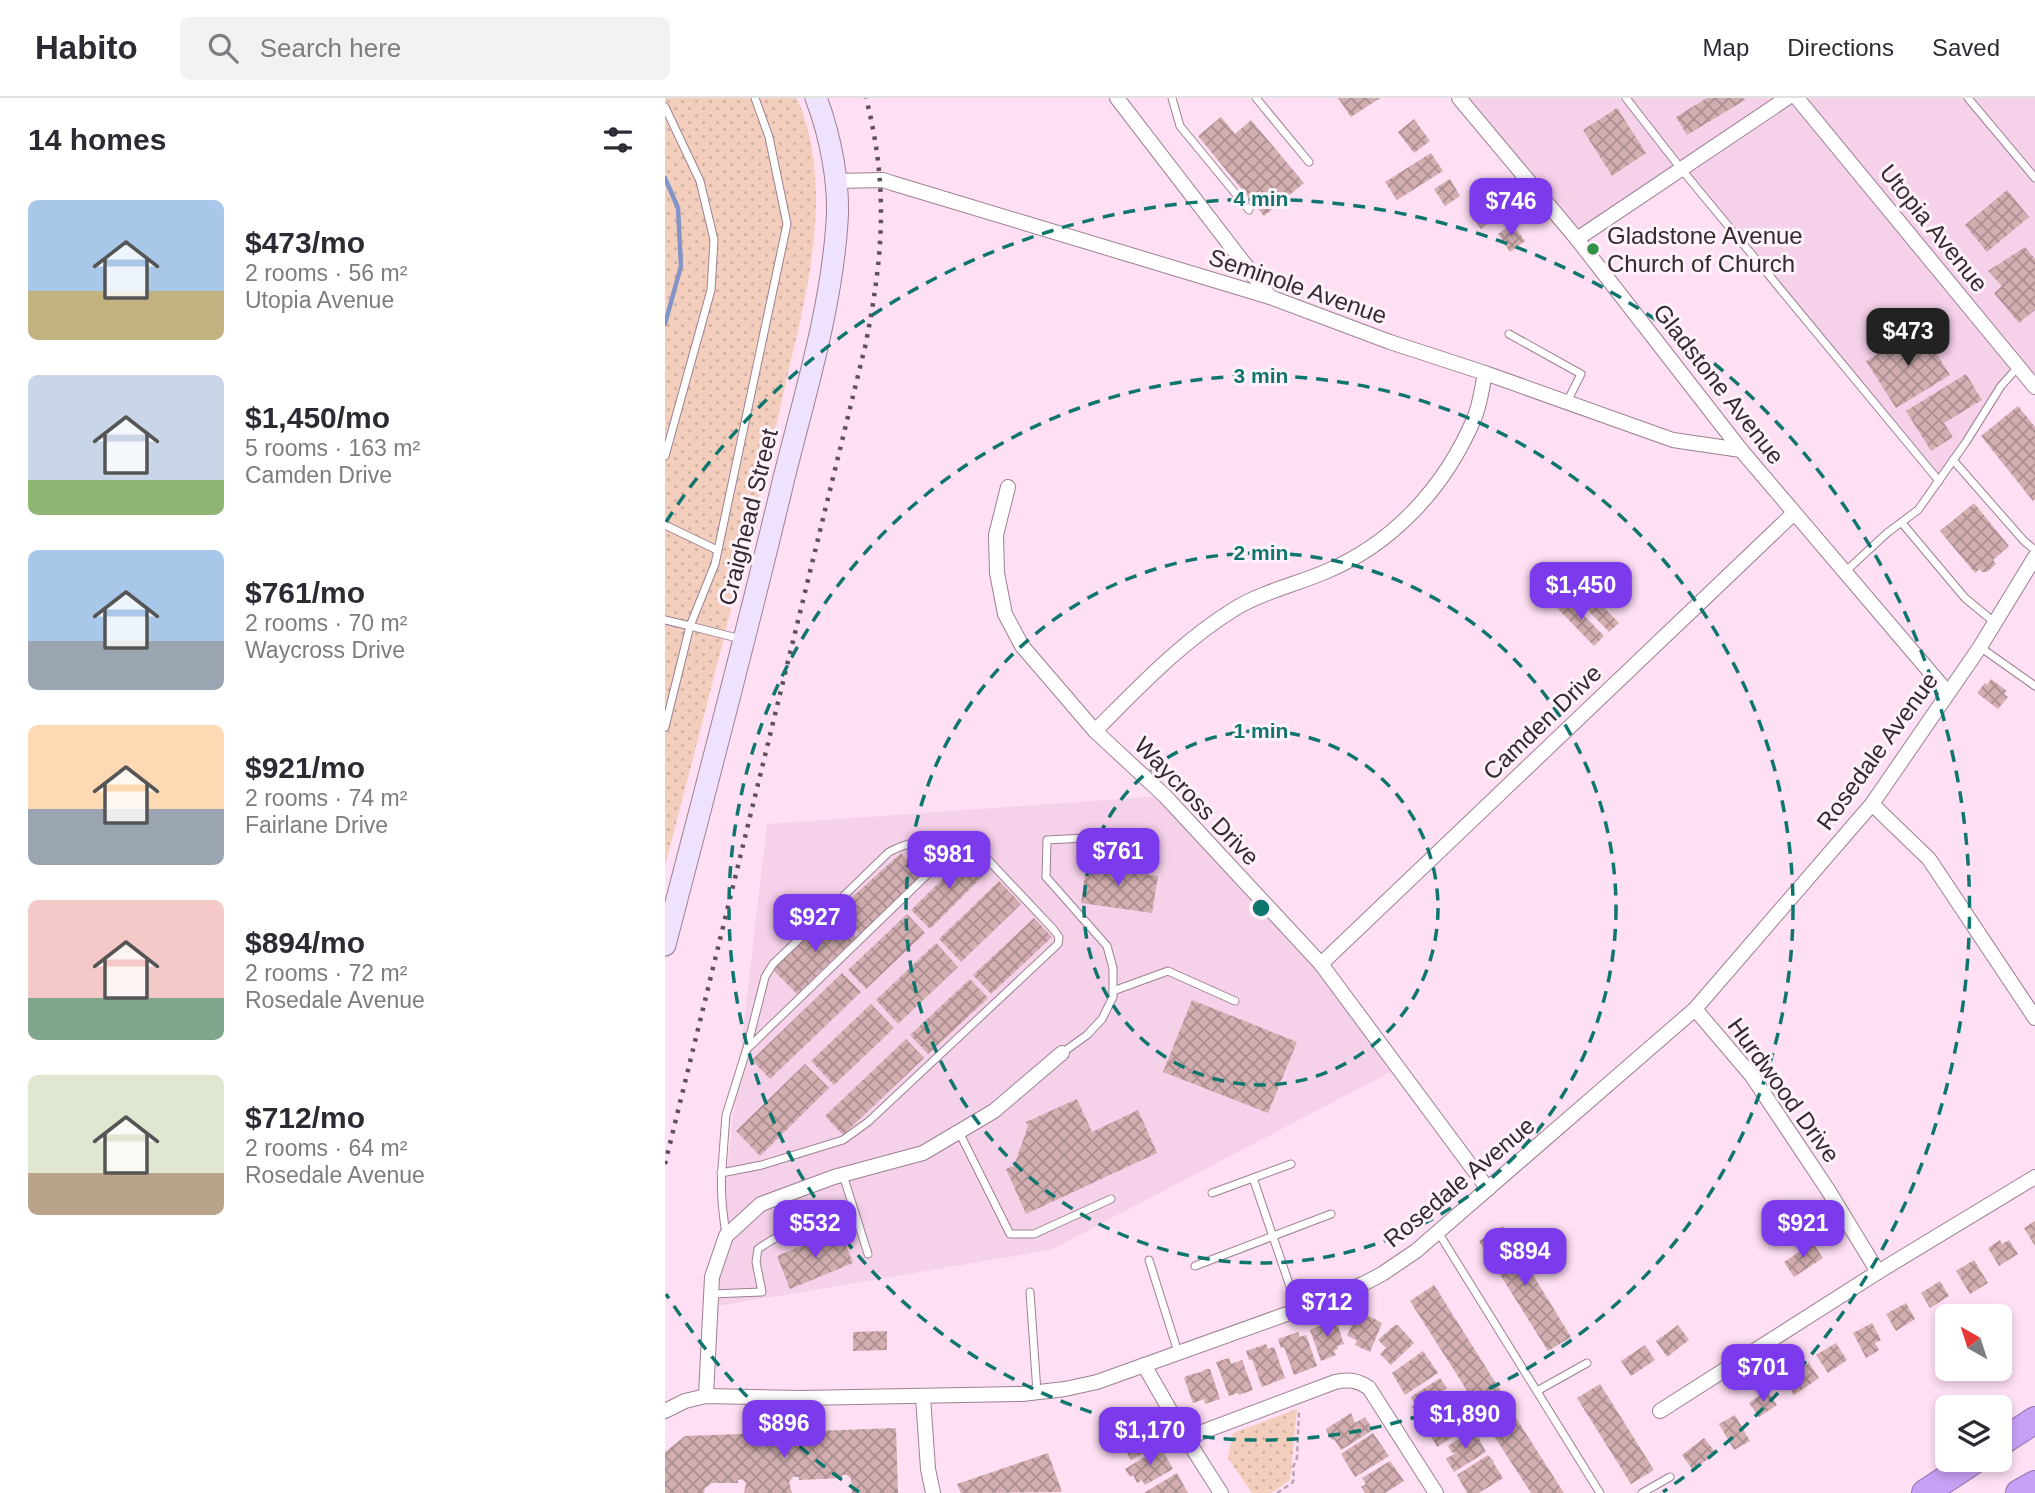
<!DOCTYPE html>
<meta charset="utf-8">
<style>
body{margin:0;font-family:Arial,sans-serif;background:#f2f2f3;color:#2b2b33;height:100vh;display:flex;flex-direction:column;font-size:26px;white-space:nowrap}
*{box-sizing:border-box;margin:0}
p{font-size:23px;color:#7c7c81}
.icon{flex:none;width:38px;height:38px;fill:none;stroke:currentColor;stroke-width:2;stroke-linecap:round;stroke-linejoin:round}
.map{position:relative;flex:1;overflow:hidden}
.panel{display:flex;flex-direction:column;background:#fff;width:665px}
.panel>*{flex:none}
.needle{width:46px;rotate:321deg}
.tools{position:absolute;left:1270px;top:1206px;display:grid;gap:14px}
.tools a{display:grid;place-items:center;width:77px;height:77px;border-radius:10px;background:#fff;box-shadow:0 4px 10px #0003;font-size:35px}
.price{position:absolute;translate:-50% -60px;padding:0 16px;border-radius:14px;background:#7c3aed;color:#fff;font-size:23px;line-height:46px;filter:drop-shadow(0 2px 4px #0008)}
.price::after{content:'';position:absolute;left:50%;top:42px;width:21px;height:16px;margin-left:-10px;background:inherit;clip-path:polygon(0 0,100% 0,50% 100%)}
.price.selected{background:#222;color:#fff}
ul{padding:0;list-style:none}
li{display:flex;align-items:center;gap:21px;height:175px;padding:0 28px}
li span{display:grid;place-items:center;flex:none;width:196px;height:140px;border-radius:10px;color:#555}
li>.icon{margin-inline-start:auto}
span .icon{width:84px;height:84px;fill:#fffc;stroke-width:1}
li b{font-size:30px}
h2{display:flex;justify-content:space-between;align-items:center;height:84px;padding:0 28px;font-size:30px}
header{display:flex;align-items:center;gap:42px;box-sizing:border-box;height:98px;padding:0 35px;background:#fff;border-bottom:2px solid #e1e1e2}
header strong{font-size:33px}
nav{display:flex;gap:38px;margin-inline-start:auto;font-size:24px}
.search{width:490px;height:63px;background:#f2f2f3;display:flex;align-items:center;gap:18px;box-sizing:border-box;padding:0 24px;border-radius:10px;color:#7c7c81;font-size:26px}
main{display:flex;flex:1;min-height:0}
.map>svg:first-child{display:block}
.built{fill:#f6d1ea}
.green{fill:url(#green-dots)}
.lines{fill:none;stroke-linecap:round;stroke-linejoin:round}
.stream{stroke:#8493c8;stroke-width:4.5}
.building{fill:url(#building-cross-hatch)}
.lane-casing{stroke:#9c8092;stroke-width:9}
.street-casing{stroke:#9c8092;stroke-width:16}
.secondary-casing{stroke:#9c8092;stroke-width:23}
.highway-casing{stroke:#9476b0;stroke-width:28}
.path{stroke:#bba2b2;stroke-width:2.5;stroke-dasharray:5 3.5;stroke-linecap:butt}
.lane{stroke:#fff;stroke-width:7}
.street{stroke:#fff;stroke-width:14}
.secondary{stroke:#eee2fc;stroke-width:21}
.highway{stroke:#c8a0f5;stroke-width:26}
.rail{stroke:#5f505a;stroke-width:4.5;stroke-dasharray:3.5 7;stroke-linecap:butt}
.ring{fill:none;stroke:#0f766e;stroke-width:3.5;stroke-dasharray:12 9}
.poi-dot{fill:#339245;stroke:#fff2fa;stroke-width:2.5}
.labels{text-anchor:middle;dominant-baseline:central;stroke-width:6;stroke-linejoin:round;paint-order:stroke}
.street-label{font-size:24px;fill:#342930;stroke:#fff2fa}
.poi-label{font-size:24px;fill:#342930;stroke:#fff2fa;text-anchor:start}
.centre{fill:#0f766e;stroke:#fff2fa;stroke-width:3.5}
.ring-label{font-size:21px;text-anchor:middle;font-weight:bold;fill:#0f766e;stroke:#fff2fa;stroke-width:6;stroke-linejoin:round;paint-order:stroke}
</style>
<header>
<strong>Habito</strong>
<div class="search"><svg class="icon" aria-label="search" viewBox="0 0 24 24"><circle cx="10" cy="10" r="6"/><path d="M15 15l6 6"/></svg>Search here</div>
<nav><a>Map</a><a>Directions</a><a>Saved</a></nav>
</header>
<main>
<section class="panel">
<h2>14 homes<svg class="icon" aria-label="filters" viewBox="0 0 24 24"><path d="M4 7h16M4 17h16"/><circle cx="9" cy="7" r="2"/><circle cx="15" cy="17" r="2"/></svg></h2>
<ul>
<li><span style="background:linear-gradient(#a9c7e8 65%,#c2b280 0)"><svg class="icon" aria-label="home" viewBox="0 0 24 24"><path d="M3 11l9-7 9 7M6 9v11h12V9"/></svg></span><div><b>$473/mo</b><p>2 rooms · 56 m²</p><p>Utopia Avenue</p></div></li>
<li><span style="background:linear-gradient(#c9d6e8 75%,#8fb573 0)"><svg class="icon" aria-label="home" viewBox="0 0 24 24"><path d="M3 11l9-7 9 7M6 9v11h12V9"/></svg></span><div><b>$1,450/mo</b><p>5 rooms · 163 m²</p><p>Camden Drive</p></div></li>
<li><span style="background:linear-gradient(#a9c7e8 65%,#9aa5b1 0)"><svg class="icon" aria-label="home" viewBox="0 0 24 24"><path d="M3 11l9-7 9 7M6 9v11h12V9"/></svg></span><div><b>$761/mo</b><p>2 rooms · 70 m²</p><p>Waycross Drive</p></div></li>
<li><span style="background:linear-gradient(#ffd9b3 60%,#9aa5b1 0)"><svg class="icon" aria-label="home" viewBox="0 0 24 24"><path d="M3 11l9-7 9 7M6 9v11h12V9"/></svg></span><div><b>$921/mo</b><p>2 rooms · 74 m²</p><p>Fairlane Drive</p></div></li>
<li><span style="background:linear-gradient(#f6c9c9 70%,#7fa58c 0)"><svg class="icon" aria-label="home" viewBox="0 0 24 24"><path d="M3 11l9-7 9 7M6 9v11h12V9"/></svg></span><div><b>$894/mo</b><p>2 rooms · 72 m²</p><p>Rosedale Avenue</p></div></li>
<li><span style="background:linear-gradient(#dfe7d0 70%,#b9a48a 0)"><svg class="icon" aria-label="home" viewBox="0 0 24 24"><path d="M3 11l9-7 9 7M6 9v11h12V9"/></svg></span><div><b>$712/mo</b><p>2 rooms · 64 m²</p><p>Rosedale Avenue</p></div></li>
</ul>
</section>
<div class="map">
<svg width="1370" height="1395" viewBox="0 0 1370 1395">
<defs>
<pattern id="green-dots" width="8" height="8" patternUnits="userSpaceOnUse" patternTransform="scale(1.75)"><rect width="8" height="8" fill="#f3cebc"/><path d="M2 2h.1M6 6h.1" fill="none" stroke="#d1b1a2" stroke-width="1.8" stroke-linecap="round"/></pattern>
<pattern id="building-cross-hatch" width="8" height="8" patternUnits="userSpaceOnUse" patternTransform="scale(1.75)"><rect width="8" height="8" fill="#d3aeb1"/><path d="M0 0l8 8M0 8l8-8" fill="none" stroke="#ac8e90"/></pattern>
</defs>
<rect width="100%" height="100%" fill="#fedff3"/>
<g class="built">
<polygon points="794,0 1370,0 1370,289 1353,269 1274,383 1018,72 912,141"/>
<polygon points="500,698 656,866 733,970 386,1152 46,1209 102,726"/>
</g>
<g class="green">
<path d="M0,0h132c37,87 12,187 -9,275 -9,41 -19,83 -29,124 -30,123 -62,246 -94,369z"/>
<polygon points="632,1311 625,1382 606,1395 587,1395 563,1360 568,1335"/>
</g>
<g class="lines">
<polyline class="stream" points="0,80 13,110 16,168 0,226"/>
</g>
<g class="building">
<polygon points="673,0 715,0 686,19"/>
<polygon points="1042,0 1078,0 1080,2 1022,37 1011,19"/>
<polygon points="952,10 981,55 947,78 918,32"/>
<polygon points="556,19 570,36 586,22 639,85 599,118 533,38"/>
<polygon points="749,21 765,43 749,55 733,34"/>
<polygon points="766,55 778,73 732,102 720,84"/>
<polygon points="785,81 795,98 780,108 769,91"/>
<polygon points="837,89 849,106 816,131 804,114"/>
<polygon points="1342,92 1364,119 1322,154 1300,127"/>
<polygon points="847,126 860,143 845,154 833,136"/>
<polygon points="1360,149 1370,161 1370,212 1354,225 1329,195 1337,188 1323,173"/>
<polygon points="1255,229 1285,277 1231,310 1201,263"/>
<polygon points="1301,276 1317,302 1279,325 1288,339 1266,353 1241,313"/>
<polygon points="1353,308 1370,329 1370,401 1368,403 1316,338"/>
<polygon points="1309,405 1344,448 1328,462 1331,466 1322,474 1317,474 1315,471 1310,475 1275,433"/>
<polygon points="918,488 954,525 944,534 908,497"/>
<polygon points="903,501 939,538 929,548 893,511"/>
<polygon points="1326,581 1342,593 1339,596 1343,599 1333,611 1312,595 1320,585 1322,587"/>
<polygon points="236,755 258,780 195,836 173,812"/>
<polygon points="304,755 323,773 265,831 246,812"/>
<polygon points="422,763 451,767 450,772 493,778 487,815 416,805"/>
<polygon points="334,783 356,806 296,864 274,841"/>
<polygon points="167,815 191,839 132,896 108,872"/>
<polygon points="242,816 260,835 201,891 183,872"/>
<polygon points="369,820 387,839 326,896 308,877"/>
<polygon points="271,845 293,869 233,926 211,902"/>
<polygon points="177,875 196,894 105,981 87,962"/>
<polygon points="305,881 323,900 263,956 245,937"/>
<polygon points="527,902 632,944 603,1015 498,974"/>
<polygon points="206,906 229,930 169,987 146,963"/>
<polygon points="241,941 259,960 178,1037 160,1018"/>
<polygon points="140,966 164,990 95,1058 71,1033"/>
<polygon points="412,1001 427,1034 473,1012 492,1055 361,1116 341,1071 349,1068 363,1028 361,1024"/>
<polygon points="1370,1123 1370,1148 1359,1130"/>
<polygon points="838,1128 906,1239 883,1253 814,1143"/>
<polygon points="175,1132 188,1165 125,1191 112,1158"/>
<polygon points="1335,1142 1337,1146 1344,1142 1353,1156 1334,1168 1323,1150"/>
<polygon points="1148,1145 1158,1160 1129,1179 1119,1164"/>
<polygon points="1309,1162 1323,1185 1305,1196 1291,1173"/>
<polygon points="1275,1183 1284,1198 1265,1210 1256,1195"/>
<polygon points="769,1187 839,1298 815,1313 745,1203"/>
<polygon points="1241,1205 1250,1221 1231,1233 1221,1216"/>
<polygon points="695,1213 717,1225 705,1254 690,1247 692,1242 682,1238 693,1214"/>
<polygon points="668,1222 671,1223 679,1246 672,1248 673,1251 669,1252 671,1257 656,1263 645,1232"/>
<polygon points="1207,1225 1216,1242 1210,1245 1214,1252 1201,1260 1188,1235"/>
<polygon points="730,1227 733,1227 749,1245 726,1267 715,1256 721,1250 713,1242"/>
<polygon points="1013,1227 1024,1242 1002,1259 991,1243"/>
<polygon points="222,1233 222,1252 188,1253 188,1234"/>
<polygon points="633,1234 635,1239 641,1237 652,1268 629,1277 619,1249 616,1250 613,1241"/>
<polygon points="1171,1245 1182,1262 1163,1275 1151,1257"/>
<polygon points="601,1246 603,1251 609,1249 620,1280 597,1289 587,1261 584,1262 581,1253"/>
<polygon points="980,1247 990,1262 966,1278 956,1263"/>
<polygon points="758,1253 773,1275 740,1297 727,1275"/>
<polygon points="564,1260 566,1266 577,1262 588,1292 574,1297 573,1295 564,1298 551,1264"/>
<polygon points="1144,1265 1154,1280 1129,1297 1119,1282"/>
<polygon points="541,1271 545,1271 555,1301 540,1306 539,1301 528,1305 519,1280 521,1278 536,1274"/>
<polygon points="775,1280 782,1290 776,1294 782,1301 783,1305 756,1322 747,1309 750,1307 746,1299"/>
<polygon points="935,1286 989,1372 966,1386 912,1300"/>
<polygon points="1102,1292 1112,1307 1094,1319 1084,1305"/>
<polygon points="795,1307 799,1312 796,1314 800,1320 803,1318 808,1326 772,1349 760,1327 770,1319 771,1320"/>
<polygon points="844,1309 899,1395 866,1395 820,1324"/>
<polygon points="686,1315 690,1325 700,1319 708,1332 676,1352 669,1341 667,1342 665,1338 664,1339 661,1331"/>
<polygon points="1070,1317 1085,1343 1069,1352 1054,1326"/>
<polygon points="479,1322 488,1336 483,1338 486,1343 483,1344 487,1350 466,1362 452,1339"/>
<polygon points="231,1330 233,1395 187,1395 186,1381 182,1377 177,1377 177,1380 134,1382 134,1379 128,1379 124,1384 127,1395 79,1395 81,1385 77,1381 73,1382 73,1385 47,1385 40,1390 39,1395 0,1395 0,1354 20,1338"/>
<polygon points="809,1331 821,1354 789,1374 781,1361 790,1355 789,1354 787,1355 783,1348"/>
<polygon points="708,1335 724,1358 690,1379 676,1356"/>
<polygon points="1039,1340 1051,1355 1028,1372 1017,1357"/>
<polygon points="496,1349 508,1371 480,1387 477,1382 472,1385 468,1377 465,1379 460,1371"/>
<polygon points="383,1355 397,1394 296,1395 292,1386"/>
<polygon points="823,1357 829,1363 828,1364 838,1380 814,1395 802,1395 792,1377"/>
<polygon points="725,1363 739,1383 720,1395 700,1395 696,1389 701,1386 697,1380"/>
<polygon points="512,1375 523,1395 479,1395"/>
</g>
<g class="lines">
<defs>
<g id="lane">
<polyline points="507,0 515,28 584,112"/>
<polyline points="591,0 644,64"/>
<polyline points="961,0 1017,72 1274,383"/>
<polyline points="1303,0 1370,80"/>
<polyline points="0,9 35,83 49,142 46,192 0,358"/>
<polyline points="844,236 916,276 902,304"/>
<polyline points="1288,362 1359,443 1370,452"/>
<polyline points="1237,425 1300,500 1329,524"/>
<polyline points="0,427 52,452"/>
<polyline points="1180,474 1222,435 1253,412 1301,344 1336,288 1353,269"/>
<polyline points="0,522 25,528 50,466 122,126 104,39 90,0"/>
<polyline points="1315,549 1370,588"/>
<polyline points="0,629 25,528 76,541"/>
<polyline points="448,893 503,873 570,903"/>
<polyline points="83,950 297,743"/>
<polyline points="397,955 422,937 437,921 448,899 448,870 442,848 381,779 382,742 459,738 482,763"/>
<polyline points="294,1034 345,1136 369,1136 446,1101"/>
<polyline points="626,1066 588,1080 633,1212"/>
<path d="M56,1075l41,-8 81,-25 25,-18 190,-178 1,-7 -5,-7 -80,-85c-26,-9 -61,-6 -85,7l-94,91 -22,21 -8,13 -18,71 -21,67 -4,53c-2,23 1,45 4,68"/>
<polyline points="178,1077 203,1156"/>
<polyline points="547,1095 588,1080"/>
<polyline points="773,1134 935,1395"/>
<polyline points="484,1162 513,1254"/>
<polyline points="530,1168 666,1116"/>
<polyline points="365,1194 372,1294"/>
<path d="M46,1196l51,-2 -6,-30 2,-13c28,-20 62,-31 95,-41"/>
<polyline points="872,1293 922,1265"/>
<polyline points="977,1395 1005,1379"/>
</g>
<g id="street">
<polyline points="452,0 605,199"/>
<polyline points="794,0 912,141 1076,352 1283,595"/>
<polyline points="1132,0 1370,289"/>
<polyline points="171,83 218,82 227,85 605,199 725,244 820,275 1008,342 1076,352"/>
<polyline points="912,141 1122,0"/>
<polyline points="343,389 331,437 332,475 340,516 357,548 430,633 500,698 656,866 823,1091"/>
<path d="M430,633c44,-44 87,-90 141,-123 26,-16 61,-24 89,-36 68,-28 120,-85 149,-153 6,-14 8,-31 11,-46"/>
<polyline points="1207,706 1264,761 1370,920"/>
<polyline points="656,866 1129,415"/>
<polyline points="1030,911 1087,978 1163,1092 1213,1174"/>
<polyline points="479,1267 521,1340"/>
<polyline points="41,1298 47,1179 61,1138 96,1106 169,1079 258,1055 329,1013 397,955"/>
<polyline points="258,1299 263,1371 268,1395"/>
<polyline points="0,1313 20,1303 41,1298 136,1300 357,1296 400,1291 432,1284 633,1212 698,1186 717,1176 751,1153 1030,911 1207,706 1315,549 1370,459"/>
<polyline points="995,1313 1213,1174 1370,1079"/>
<path d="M556,1395l-35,-55 149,-56c13,-3 23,-2 34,6l67,105"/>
</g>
<path id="secondary" d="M0,847c40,-154 81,-308 118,-463 21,-85 48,-171 54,-259 3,-39 -7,-89 -21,-125"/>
<g id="highway">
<polyline points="1335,1345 1370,1322"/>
<polyline points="1260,1395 1310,1362"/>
<polyline points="1354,1395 1370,1386"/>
</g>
</defs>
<use href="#lane" class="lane-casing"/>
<use href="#street" class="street-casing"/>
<use href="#secondary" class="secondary-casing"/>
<use href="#highway" class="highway-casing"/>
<polyline class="path" points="612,1395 627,1385 629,1381 628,1369 632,1360 634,1314"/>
<use href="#lane" class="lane"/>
<use href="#street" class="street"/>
<use href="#secondary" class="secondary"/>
<use href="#highway" class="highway"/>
<path class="rail" d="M0,1066l200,-817c18,-89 24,-160 1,-249"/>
</g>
<g class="ring">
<circle cx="596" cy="810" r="177"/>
<circle cx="596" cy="810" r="355"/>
<circle cx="596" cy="810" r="532"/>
<path d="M194 1394A709 709 0 0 1 1 1196M1 424A709 709 0 1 1 998 1394"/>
</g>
<circle class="poi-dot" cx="928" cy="151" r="7"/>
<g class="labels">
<g class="street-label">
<text transform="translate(1269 130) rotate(51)">Utopia Avenue</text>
<text transform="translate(633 188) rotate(19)">Seminole Avenue</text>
<text transform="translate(1054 286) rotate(52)">Gladstone Avenue</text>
<text transform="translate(83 419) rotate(-76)">Craighead Street</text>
<text transform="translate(877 624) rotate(-44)">Camden Drive</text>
<text transform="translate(1212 653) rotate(-54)">Rosedale Avenue</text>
<text transform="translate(532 703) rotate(46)">Waycross Drive</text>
<text transform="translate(1119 992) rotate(54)">Hurdwood Drive</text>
<text transform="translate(794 1084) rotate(-40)">Rosedale Avenue</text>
</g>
<g class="poi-label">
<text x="942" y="137">Gladstone Avenue<tspan x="942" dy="28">Church of Church</tspan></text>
</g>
</g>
<circle cx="596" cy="810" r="10" class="centre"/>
<g class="ring-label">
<text x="596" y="108">4 min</text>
<text x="596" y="285">3 min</text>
<text x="596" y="462">2 min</text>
<text x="596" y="640">1 min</text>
</g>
</svg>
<div class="tools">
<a><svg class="needle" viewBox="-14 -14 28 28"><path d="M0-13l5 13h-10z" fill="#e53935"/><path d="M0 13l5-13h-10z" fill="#7c7c81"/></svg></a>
<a><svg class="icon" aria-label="layers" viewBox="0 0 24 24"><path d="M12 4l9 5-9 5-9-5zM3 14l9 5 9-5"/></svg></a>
</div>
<b class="price" style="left:846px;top:140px">$746</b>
<b class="price selected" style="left:1243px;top:270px">$473</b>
<b class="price" style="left:916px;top:524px">$1,450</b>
<b class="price" style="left:453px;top:790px">$761</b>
<b class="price" style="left:284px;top:793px">$981</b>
<b class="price" style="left:150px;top:856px">$927</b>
<b class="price" style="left:150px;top:1162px">$532</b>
<b class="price" style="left:1138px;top:1162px">$921</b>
<b class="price" style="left:860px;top:1190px">$894</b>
<b class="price" style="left:662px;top:1241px">$712</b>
<b class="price" style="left:1098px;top:1306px">$701</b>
<b class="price" style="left:800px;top:1353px">$1,890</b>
<b class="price" style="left:119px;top:1362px">$896</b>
<b class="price" style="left:485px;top:1369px">$1,170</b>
</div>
</main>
